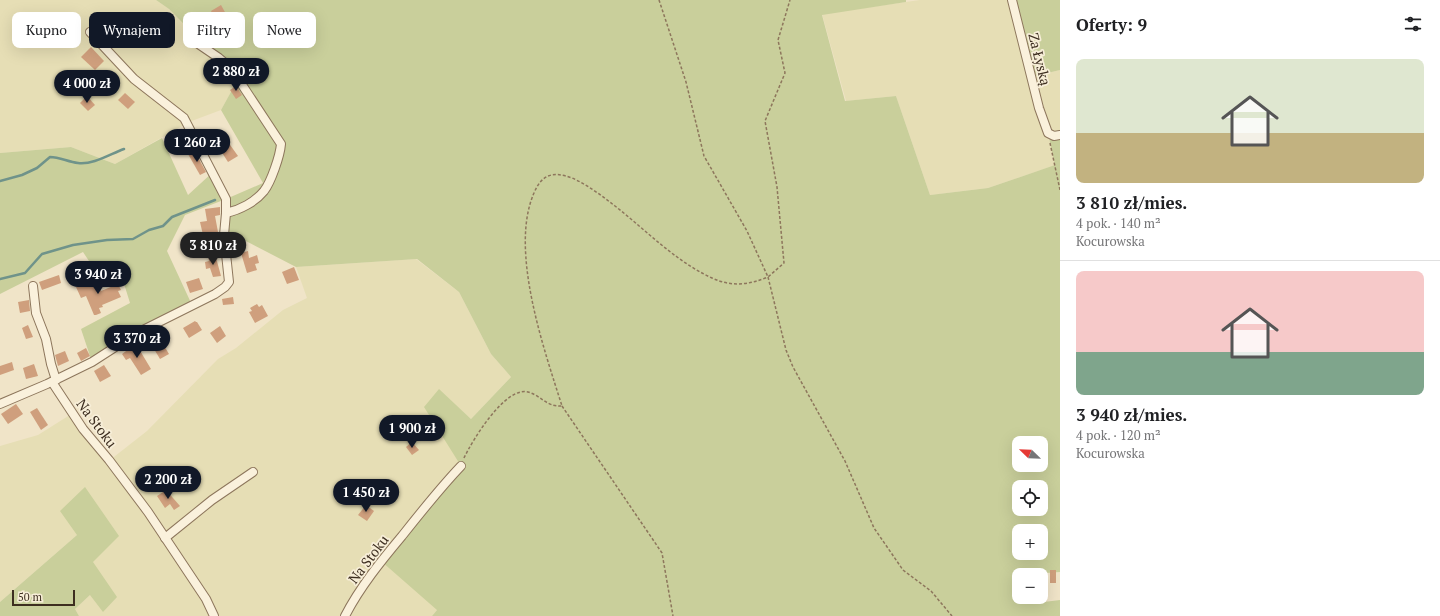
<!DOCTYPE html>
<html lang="pl">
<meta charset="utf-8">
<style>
body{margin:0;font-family:"PT Serif",serif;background:#f2f2f2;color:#202124;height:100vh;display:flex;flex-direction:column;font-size:15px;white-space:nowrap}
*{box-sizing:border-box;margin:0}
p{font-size:13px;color:#757577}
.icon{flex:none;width:22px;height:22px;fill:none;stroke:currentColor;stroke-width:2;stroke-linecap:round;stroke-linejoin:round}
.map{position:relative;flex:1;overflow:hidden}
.drawer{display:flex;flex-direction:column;background:#fff;width:380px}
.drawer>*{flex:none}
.top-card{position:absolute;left:12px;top:12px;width:380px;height:36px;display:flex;gap:8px}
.needle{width:26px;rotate:293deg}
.tools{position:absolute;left:1012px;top:436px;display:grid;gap:8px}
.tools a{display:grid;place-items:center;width:36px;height:36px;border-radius:8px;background:#fff;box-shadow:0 4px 16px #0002;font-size:20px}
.scale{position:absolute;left:12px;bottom:10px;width:63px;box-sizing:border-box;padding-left:4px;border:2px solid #3d2e20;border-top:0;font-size:11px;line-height:14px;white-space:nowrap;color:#3d2e20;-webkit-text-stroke:3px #f7eed8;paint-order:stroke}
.price{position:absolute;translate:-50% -34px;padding:0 9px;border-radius:14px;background:#111827;color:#fff;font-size:13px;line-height:26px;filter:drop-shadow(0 1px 2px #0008)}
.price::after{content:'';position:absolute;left:50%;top:24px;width:12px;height:9px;margin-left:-6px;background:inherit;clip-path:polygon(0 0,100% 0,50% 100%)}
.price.current{background:#222;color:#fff}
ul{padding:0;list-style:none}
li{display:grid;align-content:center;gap:8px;height:212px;padding:0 16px}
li+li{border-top:1px solid #e0e0e0}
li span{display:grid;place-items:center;height:124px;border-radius:8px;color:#555}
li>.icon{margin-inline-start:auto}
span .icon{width:72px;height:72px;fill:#fffc;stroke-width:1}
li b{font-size:17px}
h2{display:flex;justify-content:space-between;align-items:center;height:48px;padding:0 16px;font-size:17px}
.pill{padding:0 14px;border-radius:8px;background:#fff;box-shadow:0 4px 16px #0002;font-size:14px;line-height:36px}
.pill.current{background:#111827;color:#fff}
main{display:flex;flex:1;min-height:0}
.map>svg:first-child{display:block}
.farmland{fill:#e6deb5}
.green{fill:#c9cf9b;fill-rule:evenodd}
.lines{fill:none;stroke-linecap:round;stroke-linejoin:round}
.stream{stroke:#6f938a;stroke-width:2.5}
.building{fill:#cf9f7d}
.minor-casing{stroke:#8d765c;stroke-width:10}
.path{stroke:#8d765c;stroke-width:1.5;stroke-dasharray:3 2;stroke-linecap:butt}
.minor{stroke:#faf1dc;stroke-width:8}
.labels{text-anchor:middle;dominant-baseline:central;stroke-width:3.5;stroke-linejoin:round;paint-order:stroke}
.street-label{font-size:14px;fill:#3d2e20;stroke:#f7eed8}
</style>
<main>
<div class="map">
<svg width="1060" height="616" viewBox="0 0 1060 616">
<rect width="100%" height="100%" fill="#f0e4c8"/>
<g class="farmland">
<polygon points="0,0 156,0 169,9 238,79 221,110 189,122 115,164 71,147 0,153"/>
<polygon points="920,0 1010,0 1031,77 1060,70 1060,135 1048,134 1056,165 988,188 930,195 896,96 846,101 822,14"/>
<polygon points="416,259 459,292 491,354 511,377 471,419 439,390 461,466 437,610 432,616 79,616 75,609 90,595 93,562 77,535 0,602 0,446 38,435 73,413 110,460 147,431 218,359 236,348 283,310 307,298 296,267"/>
</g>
<g class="green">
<path d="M156,0h750v2l-84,13 23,86 51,-5 34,99 58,-7 67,-23 -7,-32 12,2v437l-41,3v22h22v-3l3,8 16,-2v16h-628l5,-6 -56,-49 80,-95 -37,-59 15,-18 32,30 40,-42 -20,-23 -32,-62 -42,-33 -121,8 -54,-28 -18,-4 2,-36 -41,16 -18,36 25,54 -100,57 -11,-33 49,-26 -9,-29 -20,5 -18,-27 -83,42v-141l71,-6 44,17 47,-26 26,57 25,-23 13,27 37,-16 -42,-73 17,-31 -69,-70zM1019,443h22v22h-22zM1019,487h22v22h-22zM1019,531h22v22h-22z"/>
<polygon points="1012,0 1060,0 1060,70 1031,77"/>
<polygon points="85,487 119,536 93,562 117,597 103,612 90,595 75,609 79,616 0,616 0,602 77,535 60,511"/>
</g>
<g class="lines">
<g class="stream">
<path d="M0,181l22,-6 15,-7 13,-11c10,0 18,5 28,6 15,2 32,-9 46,-14"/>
<polyline points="0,279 25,273 42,254 73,245 107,240 133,239 149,230 163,226 172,217 215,200"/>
</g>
</g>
<g class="building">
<polygon points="221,5 226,14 220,17 219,15 214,18 211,11"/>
<polygon points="123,16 132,26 142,18 150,26 132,43 115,24"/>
<polygon points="91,47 104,61 95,70 81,57"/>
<polygon points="236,86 242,95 236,99 230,90"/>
<polygon points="125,93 135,102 128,109 118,100"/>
<polygon points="87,96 95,105 88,111 80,103"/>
<polygon points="228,142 238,156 228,162 219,148"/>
<polygon points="194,150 206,172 200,175 188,154"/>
<polygon points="220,207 220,215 215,216 218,232 203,235 200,222 207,221 205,209"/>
<polygon points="248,251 249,258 257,255 259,263 255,264 257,270 247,273 241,253"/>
<polygon points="215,254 221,276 213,277 210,268 206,269 205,262 209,261 208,256"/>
<polygon points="294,267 299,280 287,284 282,272"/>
<polygon points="59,275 61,283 42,290 39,282"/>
<polygon points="95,278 101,291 118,284 121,290 118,291 121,297 102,305 103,307 99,308 101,313 96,315 94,315 86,296 81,298 76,287"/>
<polygon points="199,278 203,289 190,293 186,282"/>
<polygon points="233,297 234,304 223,305 222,299"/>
<polygon points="29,300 30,311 20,313 18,302"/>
<polygon points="257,304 259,307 262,305 268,316 255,323 249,312 252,311 250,308"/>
<polygon points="195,321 196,322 197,322 202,330 189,338 183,328"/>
<polygon points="28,325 33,337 26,339 22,328"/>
<polygon points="220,326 226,336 217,343 210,333"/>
<polygon points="160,339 169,354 160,359 151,344"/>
<polygon points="136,344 151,369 141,375 130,358 126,360 122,354"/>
<polygon points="86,348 90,356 81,361 77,353"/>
<polygon points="65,351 69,361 58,366 55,355"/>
<polygon points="12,362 14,370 0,375 0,366"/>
<polygon points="34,364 38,376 26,379 23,368"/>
<polygon points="104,365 111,376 100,382 94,371"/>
<polygon points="16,404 23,414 8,424 1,414"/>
<polygon points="37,408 48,425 41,430 30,412"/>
<polygon points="412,442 419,450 412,455 406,447"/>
<polygon points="166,490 180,506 174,510 170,504 165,508 157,496"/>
<polygon points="366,505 374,511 367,521 358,515"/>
<rect x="1050" y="570" width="6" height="13"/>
</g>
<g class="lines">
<defs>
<g id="minor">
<polyline points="1012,0 1039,108 1048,133 1054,136 1060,135"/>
<path d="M197,43l22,15 12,10 50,76c-1,12 -10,38 -17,47 -9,11 -24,19 -38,22"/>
<polyline points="33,286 36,313 46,339 51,364 56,380"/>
<polyline points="52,382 83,429 109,460 148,512 206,599 214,616"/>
<polyline points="0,404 47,384 92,362 137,333 215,294 225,287 229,282 224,235 226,213 226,199 184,118 134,79 90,32"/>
<polyline points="165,538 212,500 253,472"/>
<path d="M345,616c15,-29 36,-55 57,-80 19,-24 38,-48 59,-70"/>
</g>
</defs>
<use href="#minor" class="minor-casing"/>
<g class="path">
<polyline points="659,0 686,82 704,156 747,231 768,277 784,263 777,187 765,121 785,73 778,40 790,0"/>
<polyline points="1050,143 1060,190"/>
<polyline points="562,406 662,553 673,616"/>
<path d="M464,458c8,-17 41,-72 64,-66 14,4 18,15 34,14 -18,-57 -53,-156 -28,-213 8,-19 19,-22 38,-15 16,7 30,18 43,28 32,25 60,55 97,72 19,9 37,7 56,-1l18,73 7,17 52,94 29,67 29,42 28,21 21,25"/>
</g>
<use href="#minor" class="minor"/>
</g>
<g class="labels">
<g class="street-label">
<text transform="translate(1040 59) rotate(76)">Za Łyską</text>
<text transform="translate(97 423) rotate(53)">Na Stoku</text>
<text transform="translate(368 559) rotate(-53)">Na Stoku</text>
</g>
</g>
</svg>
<div class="tools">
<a><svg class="needle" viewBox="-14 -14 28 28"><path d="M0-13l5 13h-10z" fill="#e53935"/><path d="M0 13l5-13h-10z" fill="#757577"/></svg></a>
<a><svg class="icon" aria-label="locate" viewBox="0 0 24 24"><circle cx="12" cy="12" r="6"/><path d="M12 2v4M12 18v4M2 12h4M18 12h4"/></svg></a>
<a>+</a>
<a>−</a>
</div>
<div class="scale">50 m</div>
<b class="price" style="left:236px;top:92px">2 880 zł</b>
<b class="price" style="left:87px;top:104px">4 000 zł</b>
<b class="price" style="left:197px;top:163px">1 260 zł</b>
<b class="price current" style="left:213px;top:266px">3 810 zł</b>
<b class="price" style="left:98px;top:295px">3 940 zł</b>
<b class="price" style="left:137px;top:359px">3 370 zł</b>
<b class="price" style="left:412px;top:449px">1 900 zł</b>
<b class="price" style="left:168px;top:500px">2 200 zł</b>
<b class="price" style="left:366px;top:513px">1 450 zł</b>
<div class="top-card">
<a class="pill">Kupno</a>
<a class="pill current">Wynajem</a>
<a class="pill">Filtry</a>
<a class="pill">Nowe</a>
</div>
</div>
<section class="drawer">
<h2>Oferty: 9<svg class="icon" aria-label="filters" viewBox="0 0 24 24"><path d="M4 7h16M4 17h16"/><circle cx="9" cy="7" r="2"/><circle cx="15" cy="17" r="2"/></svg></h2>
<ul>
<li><span style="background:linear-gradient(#dfe7d0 60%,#c2b280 0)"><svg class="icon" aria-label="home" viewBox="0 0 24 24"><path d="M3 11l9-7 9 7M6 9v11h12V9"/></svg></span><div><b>3 810 zł/mies.</b><p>4 pok. · 140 m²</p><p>Kocurowska</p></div></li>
<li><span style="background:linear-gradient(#f6c9c9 65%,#7fa58c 0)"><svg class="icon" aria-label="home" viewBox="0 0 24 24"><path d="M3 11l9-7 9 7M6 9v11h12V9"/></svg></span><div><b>3 940 zł/mies.</b><p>4 pok. · 120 m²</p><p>Kocurowska</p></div></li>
</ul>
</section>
</main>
